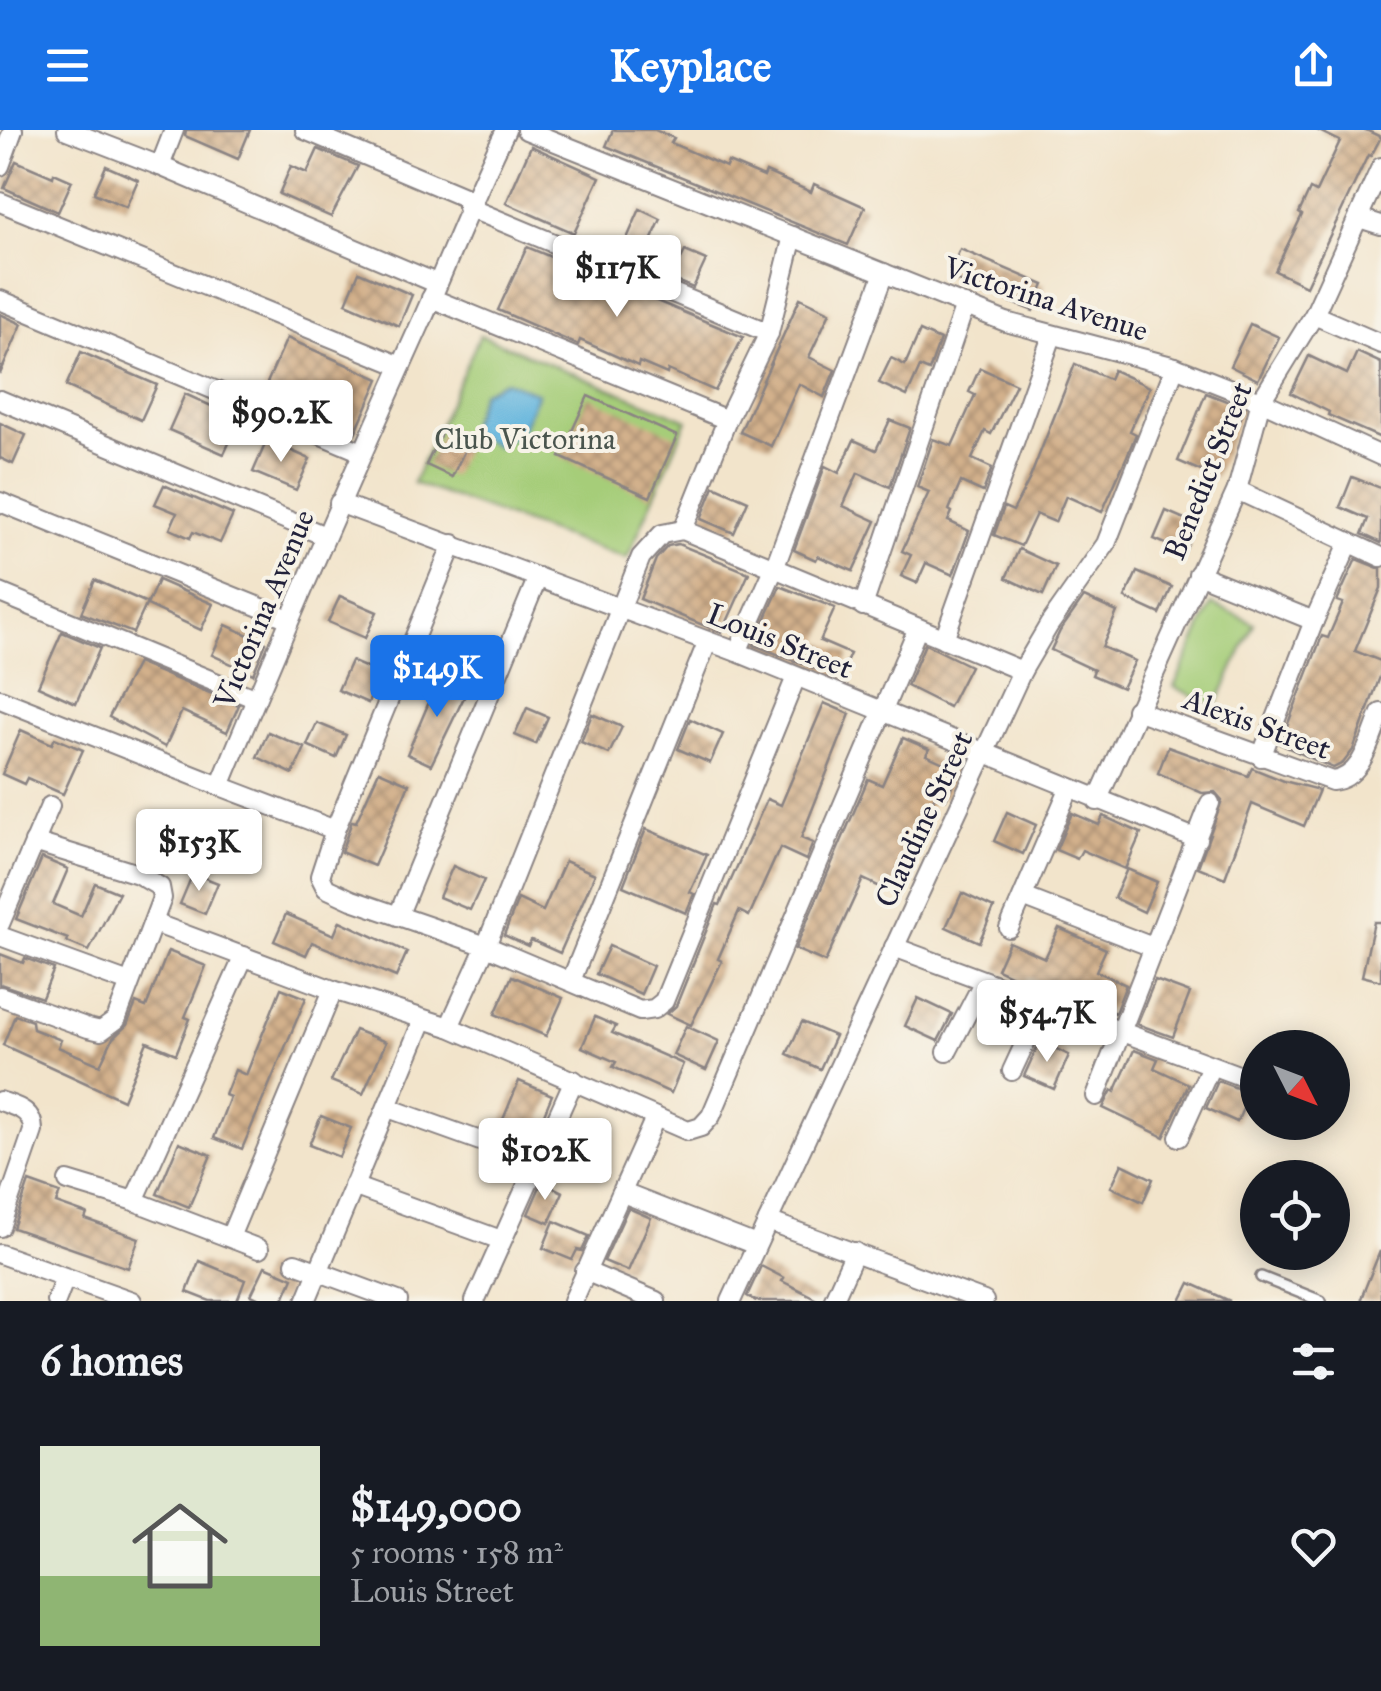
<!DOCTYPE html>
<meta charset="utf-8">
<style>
body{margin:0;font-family:"IM FELL Great Primer",serif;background:#242831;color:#f1f3f6;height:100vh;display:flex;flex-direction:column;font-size:38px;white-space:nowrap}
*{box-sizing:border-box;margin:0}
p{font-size:32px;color:#9ea1a6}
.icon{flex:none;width:55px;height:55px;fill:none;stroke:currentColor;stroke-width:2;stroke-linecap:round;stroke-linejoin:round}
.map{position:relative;height:1171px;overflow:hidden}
.side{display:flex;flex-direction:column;background:#171b24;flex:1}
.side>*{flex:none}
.needle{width:65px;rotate:132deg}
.tools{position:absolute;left:1240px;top:900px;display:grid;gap:20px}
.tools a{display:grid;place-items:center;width:110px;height:110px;border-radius:50%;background:#171b24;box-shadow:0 5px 25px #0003;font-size:50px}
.price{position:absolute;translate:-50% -85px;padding:0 22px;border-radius:10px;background:#fff;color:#222;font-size:32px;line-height:65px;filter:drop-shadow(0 2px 5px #0008)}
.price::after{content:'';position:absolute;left:50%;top:60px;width:30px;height:22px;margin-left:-15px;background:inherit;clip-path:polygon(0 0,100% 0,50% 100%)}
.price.current{background:#1a73e8;color:#fff}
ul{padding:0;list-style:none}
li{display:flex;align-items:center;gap:30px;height:250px;padding:0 40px}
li+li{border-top:2px solid #363941}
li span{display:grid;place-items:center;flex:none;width:280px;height:200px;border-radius:0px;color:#555}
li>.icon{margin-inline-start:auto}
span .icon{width:120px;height:120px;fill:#fffc;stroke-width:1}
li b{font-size:42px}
h2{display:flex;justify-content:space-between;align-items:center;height:120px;padding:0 40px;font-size:42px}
header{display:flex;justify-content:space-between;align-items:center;height:130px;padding:0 40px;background:#1a73e8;color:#fff;font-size:45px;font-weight:700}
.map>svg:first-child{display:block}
.park{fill:#a6cd79;stroke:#64785a;stroke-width:2.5}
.water{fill:#61b4dd;stroke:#426b8c;stroke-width:2.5}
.building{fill:url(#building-cross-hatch)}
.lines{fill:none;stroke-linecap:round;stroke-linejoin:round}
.service-casing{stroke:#8a8383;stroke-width:14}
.minor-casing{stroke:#8a8383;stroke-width:22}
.service{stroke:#fff;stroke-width:9}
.minor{stroke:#fff;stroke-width:18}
.labels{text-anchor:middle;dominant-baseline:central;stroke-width:8;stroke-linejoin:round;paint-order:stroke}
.street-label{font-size:30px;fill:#22223b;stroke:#f7f3e8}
.park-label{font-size:30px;fill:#4a554e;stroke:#f7f3e8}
</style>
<header><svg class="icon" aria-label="menu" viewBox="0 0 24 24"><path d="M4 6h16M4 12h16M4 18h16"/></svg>Keyplace<svg class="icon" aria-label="share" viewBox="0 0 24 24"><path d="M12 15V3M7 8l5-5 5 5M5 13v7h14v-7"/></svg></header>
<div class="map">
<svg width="1381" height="1171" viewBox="0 0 1381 1171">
<defs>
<pattern id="building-cross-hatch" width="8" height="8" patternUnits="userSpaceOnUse" patternTransform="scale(2.5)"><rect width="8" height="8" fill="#d3b18c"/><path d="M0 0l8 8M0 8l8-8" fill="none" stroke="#ab9074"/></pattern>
</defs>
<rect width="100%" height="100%" fill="#f7f3e8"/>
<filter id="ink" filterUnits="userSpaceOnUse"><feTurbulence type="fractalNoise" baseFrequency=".01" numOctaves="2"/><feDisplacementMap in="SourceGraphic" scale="20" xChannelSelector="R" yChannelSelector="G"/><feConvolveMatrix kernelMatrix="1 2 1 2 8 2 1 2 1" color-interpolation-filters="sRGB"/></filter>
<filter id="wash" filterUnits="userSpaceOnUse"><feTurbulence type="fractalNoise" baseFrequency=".0048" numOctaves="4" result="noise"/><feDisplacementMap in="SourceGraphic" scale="40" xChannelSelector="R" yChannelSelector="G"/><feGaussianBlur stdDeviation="2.25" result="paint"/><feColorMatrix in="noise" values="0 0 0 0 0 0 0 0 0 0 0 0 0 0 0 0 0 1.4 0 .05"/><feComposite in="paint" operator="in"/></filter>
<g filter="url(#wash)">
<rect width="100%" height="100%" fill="#f2e4cb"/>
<g class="park">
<polygon points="480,205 687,290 627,429 413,353"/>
<polygon points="1212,474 1254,493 1216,576 1174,557"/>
</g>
<polygon class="water" points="505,251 538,263 522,300 498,317 468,301 482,262"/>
<g id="blocks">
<g class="building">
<polygon points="186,0 250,0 238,29 185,6"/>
<polygon points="613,0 655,0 674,8 671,13 726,37 728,32 764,47 766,42 811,62 814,54 865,77 848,115 606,16"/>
<polygon points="1317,0 1366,0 1381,7 1371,26 1368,25 1306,156 1275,141 1302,85 1299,83 1310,59 1316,62 1340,11"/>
<polygon points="531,16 600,47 574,103 506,73"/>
<polygon points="318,19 358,36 331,87 279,64 291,36 307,43"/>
<polygon points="16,31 53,47 54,43 72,51 58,82 4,58"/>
<polygon points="106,36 138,50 126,77 94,63"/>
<polygon points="640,79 661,89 646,122 625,113"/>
<polygon points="527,117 743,207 715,261 668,240 667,244 639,232 638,236 580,210 578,215 498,180"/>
<polygon points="960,119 1044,155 1033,181 948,147"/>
<polygon points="685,121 706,130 693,158 645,138 651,124 678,135"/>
<polygon points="359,142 412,165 399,196 346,173"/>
<polygon points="800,168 830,182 809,227 835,240 824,267 799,254 771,316 740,302"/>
<polygon points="0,184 22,194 0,244"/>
<polygon points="1250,194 1279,207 1258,250 1230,236"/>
<polygon points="920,201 940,210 929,241 920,237 907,266 879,253 891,228 905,235"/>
<polygon points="287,208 379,249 355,303 263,262"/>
<polygon points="81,222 157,255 141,290 66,256"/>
<polygon points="1357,222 1381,233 1381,308 1328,285 1329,282 1291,263 1309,226 1347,244"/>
<polygon points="1075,234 1109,249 1113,240 1150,257 1130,301 1136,304 1127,326 1102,382 1066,366 1055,392 1036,384 1021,416 994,405 1004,377 1013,381 1030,348"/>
<polygon points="980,238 1016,254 991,304 985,301 972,329 992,338 983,362 961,352 949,380 952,382 948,391 969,401 953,445 926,433 917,453 901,446 911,425 902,421 929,362 917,357 933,309 952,316 975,265 969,262"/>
<polygon points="1206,263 1244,278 1215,347 1178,331"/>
<polygon points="185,264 240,289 224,324 169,300"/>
<polygon points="588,266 677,306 650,367 560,327"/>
<polygon points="890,290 910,298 890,357 858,343 843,376 876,391 853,441 818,426 816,430 794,420 825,336 839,343 854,310 876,320"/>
<polygon points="0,293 26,305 13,334 0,328"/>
<polygon points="444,297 470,309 452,347 426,335"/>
<polygon points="267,310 310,329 296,360 253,342"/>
<polygon points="1352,347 1381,358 1381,413 1362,404 1368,389 1340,377"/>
<polygon points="164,355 233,385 220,413 193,402 190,408 170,399 177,383 155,374"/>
<polygon points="714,356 748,371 734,403 701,389"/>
<polygon points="1166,381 1196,394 1185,422 1154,409"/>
<polygon points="678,414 749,443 722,503 640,469 656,429 668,416"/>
<polygon points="1019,419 1056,436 1043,465 1006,448"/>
<polygon points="1356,429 1381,439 1381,458 1355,521 1381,531 1381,544 1353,620 1343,633 1333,638 1280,614 1322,506 1328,508 1343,473 1337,471"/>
<polygon points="1137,442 1172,457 1160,484 1125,468"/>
<polygon points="95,450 147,473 133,503 81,483"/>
<polygon points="158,450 213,474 201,500 147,475"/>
<polygon points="780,456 835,478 820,511 850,524 839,548 754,515"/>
<polygon points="340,466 377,482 365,508 328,492"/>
<polygon points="1084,467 1117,482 1102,517 1135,531 1122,558 1092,545 1094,540 1051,520 1060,501"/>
<polygon points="226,495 266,513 253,544 212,525"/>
<polygon points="62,502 100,518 76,573 38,556"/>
<polygon points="925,514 970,536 949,577 907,556"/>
<polygon points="351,531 381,544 368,573 338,560"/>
<polygon points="137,533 239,575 227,602 182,581 165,617 109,587"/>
<polygon points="440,546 468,559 431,635 407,624"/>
<polygon points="824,573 850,584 801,708 813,713 806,730 780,718 749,786 739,781 718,829 722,831 691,895 667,884 676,876 717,774 720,775 767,669 781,675"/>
<polygon points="527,578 548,587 536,614 515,605"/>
<polygon points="592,584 622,597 609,624 581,612"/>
<polygon points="690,589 723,604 710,633 678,619"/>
<polygon points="317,593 346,605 336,628 307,615"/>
<polygon points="21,600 52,614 55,608 83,620 63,664 27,648 24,654 2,644"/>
<polygon points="268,602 305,618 293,644 257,627"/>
<polygon points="903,608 929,619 926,625 959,640 946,669 936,664 891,762 863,749 825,832 795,819 868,649 882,655"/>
<polygon points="1168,617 1248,646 1252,638 1284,651 1319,660 1304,696 1252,674 1225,748 1198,737 1222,670 1215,662 1202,663 1158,643"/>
<polygon points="379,641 409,654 374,736 341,722 352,691 356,692"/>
<polygon points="1007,682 1036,695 1023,724 994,711"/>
<polygon points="1072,683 1099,695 1103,686 1141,703 1125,739 1082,720 1077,729 1056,720"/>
<polygon points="646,699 707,725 690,762 694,764 686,783 623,756"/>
<polygon points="42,728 68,739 53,774 81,786 95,753 119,763 89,821 67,812 68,809 16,789"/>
<polygon points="565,731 595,744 560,823 531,810 528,816 504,805 518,769 543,781"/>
<polygon points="453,736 484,750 470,780 439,767"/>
<polygon points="1127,739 1157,752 1144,782 1114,768"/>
<polygon points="193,743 218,753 205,784 180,774"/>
<polygon points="962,763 994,778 979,812 946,797"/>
<polygon points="286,784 334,805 340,791 407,822 396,847 312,812 306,825 274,811"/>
<polygon points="1374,792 1381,792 1381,851 1362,846"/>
<polygon points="1059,798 1106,819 1096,841 1126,855 1115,883 1027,847 1025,852 997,839 1009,812 1045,828"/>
<polygon points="609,816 653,836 641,864 596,844"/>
<polygon points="168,821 206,836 185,887 190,889 176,924 147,912 123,970 3,915 15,885 32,891 33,899 61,910 58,917 100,935 113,908 127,895 136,873 146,877"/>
<polygon points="0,824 23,833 25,828 54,839 42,868 0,854"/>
<polygon points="512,846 563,868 546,906 495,884"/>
<polygon points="1155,850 1190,863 1173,907 1137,894"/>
<polygon points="281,858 306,868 242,1019 214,1008 230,967 225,965 235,940 246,945"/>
<polygon points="918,868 952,884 938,911 905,896"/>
<polygon points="595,887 616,896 612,903 683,934 671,963 613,937 616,932 582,917"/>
<polygon points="802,892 835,906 820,939 787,924"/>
<polygon points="686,896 719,911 706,940 673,925"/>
<polygon points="355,900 386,912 363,964 331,951"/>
<polygon points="1040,911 1069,925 1054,959 1024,946"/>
<polygon points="1134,920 1158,929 1154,938 1189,954 1164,1007 1103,978 1112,960 1115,962"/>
<polygon points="519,951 552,965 531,1016 497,1004"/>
<polygon points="1218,951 1250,963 1237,992 1206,978"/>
<polygon points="321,986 351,998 339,1027 309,1015"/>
<polygon points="179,1012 211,1025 189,1077 157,1064"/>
<polygon points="1122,1034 1153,1049 1143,1072 1111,1057"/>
<polygon points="29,1052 60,1063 56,1073 87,1084 85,1089 139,1108 128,1138 13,1098"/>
<polygon points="542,1052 563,1062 549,1093 528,1084"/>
<polygon points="628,1078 651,1088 628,1141 604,1131"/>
<polygon points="554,1091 589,1106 582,1121 577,1120 572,1130 543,1118"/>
<polygon points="1380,1121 1381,1171 1360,1171"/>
<polygon points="199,1131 245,1150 237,1171 210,1171 187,1162"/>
<polygon points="265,1136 293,1148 283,1171 264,1171 251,1165"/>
<polygon points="761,1136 784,1148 782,1151 821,1171 756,1171 747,1166"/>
<polygon points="1190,1153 1230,1171 1181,1171"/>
</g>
</g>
</g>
<g filter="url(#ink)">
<use href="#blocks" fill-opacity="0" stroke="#8a8383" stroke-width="2.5"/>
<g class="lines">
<defs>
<polyline id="service" points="1261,1147 1321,1171"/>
<g id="minor">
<polyline points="67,0 160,36 436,153"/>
<polyline points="305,0 471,70"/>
<polyline points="526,0 1006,192 1175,237 1261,271 1381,326"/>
<polyline points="0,36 13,0"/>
<polyline points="160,36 174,0"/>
<polyline points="0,72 401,236"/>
<polyline points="467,77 769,203"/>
<polyline points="1359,88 1381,95"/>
<polyline points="431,168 727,290"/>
<polyline points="0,170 362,322"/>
<polyline points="1314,185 1381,214"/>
<polyline points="0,270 325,406"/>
<polyline points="1237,360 1381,427"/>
<polyline points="0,372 289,489"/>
<polyline points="339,373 737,522 1197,709"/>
<polyline points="683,400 727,290 769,203 793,106"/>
<polyline points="453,414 335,700 320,746 326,758 352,770 486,816 640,881 654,879 664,871 796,547"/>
<polyline points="1198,444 1314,491"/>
<polyline points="0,463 256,569"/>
<polyline points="863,476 965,175"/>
<polyline points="944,509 1052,206"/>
<polyline points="737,522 774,439 884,143"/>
<path d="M0,569l220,87c65,-158 133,-313 203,-468 28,-63 52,-126 83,-188"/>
<path d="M1136,580l196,71c31,-3 38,-42 49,-68"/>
<polyline points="1261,627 1314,491 1349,413"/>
<polyline points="220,656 335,700"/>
<polyline points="1097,671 1237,360 1261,271 1314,185 1381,37"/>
<polyline points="1023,767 1155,818"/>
<polyline points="398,786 538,447"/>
<polyline points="154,793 333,860 449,897 688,1001 701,997 711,986 917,500"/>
<polyline points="0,794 50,676"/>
<polyline points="1009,798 1069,659"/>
<polyline points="0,806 129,853"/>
<polyline points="894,817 1254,951"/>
<polyline points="571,851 707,513"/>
<polyline points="0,866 88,898 101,901 116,890 162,768 160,757 138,744 34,712"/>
<polyline points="449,897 486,816 641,427 662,404 683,400 1022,541"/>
<polyline points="947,922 984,851"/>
<polyline points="1012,941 1043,874"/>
<polyline points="1096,966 1210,673"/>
<path d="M0,971c17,6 33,9 33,30l-33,96"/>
<polyline points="388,978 536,1031"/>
<polyline points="1179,1007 1211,936"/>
<polyline points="68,1051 134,1071 259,1119"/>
<polyline points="353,1056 501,1110"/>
<polyline points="623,1063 756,1115"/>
<polyline points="134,1071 244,826"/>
<polyline points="768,1091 984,1171"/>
<polyline points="230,1107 333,860"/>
<polyline points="0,1124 132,1171"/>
<polyline points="295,1133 398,1171"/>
<polyline points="585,1141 656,1171"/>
<polyline points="56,1171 65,1148"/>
<polyline points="306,1171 423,890"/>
<polyline points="475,1171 574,950"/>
<polyline points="573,1171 655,988"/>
<polyline points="731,1171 1022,541 1049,495 1106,414 1175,237"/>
<polyline points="833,1171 855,1122"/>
</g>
</defs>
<use href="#service" class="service-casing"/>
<use href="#minor" class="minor-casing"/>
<use href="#service" class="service"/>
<use href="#minor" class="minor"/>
</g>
</g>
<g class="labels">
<g class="street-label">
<text transform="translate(1046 169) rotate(18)">Victorina Avenue</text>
<text transform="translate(1208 341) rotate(-68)">Benedict Street</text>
<text transform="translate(264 479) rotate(-67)">Victorina Avenue</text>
<text transform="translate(780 511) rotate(22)">Louis Street</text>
<text transform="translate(1257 594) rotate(20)">Alexis Street</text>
<text transform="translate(924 689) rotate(-65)">Claudine Street</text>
</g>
<g class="park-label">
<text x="525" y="309">Club Victorina</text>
</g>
</g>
</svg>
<div class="tools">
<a><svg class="needle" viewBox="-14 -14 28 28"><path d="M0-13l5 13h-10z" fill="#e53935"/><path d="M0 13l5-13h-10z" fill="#9ea1a6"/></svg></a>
<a><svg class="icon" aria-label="locate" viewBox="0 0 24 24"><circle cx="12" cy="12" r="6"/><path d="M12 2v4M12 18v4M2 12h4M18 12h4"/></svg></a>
</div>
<b class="price" style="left:617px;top:190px">$117K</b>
<b class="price" style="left:281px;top:335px">$90.2K</b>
<b class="price current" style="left:437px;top:590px">$149K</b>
<b class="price" style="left:199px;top:764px">$153K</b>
<b class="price" style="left:1047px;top:935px">$54.7K</b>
<b class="price" style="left:545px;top:1073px">$102K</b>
</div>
<section class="side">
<h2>6 homes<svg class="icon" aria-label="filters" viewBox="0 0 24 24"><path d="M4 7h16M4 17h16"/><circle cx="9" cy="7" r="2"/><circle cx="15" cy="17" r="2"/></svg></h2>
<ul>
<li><span style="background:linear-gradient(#dfe7d0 65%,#8fb573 0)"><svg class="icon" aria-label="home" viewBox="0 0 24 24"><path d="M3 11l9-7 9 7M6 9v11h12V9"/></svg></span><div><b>$149,000</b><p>5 rooms · 158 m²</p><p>Louis Street</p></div><svg class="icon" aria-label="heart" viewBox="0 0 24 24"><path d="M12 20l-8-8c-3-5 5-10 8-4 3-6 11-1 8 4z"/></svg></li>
</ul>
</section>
